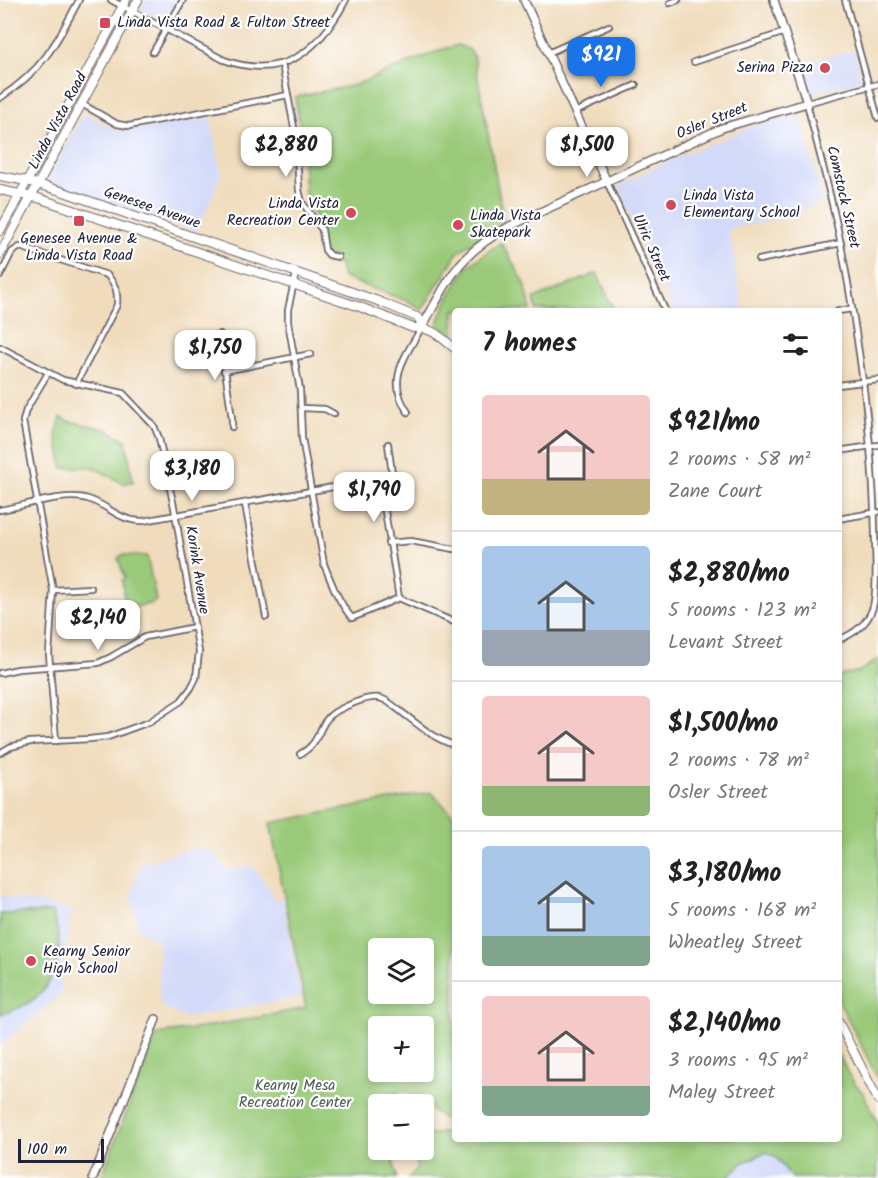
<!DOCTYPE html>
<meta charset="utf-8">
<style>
body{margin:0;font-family:Kalam,sans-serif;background:#f6f6f6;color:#222;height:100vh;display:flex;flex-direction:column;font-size:22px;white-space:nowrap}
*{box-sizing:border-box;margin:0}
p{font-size:20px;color:#767676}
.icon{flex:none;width:33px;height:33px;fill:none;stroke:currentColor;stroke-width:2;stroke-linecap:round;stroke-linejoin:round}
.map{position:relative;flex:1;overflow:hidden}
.side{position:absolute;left:452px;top:308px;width:390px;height:834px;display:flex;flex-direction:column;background:#fff;border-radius:6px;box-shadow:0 3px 9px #0003}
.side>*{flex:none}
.controls{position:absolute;left:368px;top:938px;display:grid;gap:12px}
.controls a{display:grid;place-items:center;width:66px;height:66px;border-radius:6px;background:#fff;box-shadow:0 3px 9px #0003;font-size:30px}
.scale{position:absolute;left:18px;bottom:15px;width:86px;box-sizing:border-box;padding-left:6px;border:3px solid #22223b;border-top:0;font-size:16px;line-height:21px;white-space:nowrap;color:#22223b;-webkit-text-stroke:4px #fff;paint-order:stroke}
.price{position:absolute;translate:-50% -51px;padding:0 14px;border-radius:12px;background:#fff;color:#222;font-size:20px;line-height:39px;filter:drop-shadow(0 2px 3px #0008)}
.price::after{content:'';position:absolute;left:50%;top:36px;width:18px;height:14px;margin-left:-9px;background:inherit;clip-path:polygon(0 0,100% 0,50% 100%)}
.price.selected{background:#1a73e8;color:#fff}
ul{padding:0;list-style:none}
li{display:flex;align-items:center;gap:18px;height:150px;padding:0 30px}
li+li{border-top:2px solid #e0e0e0}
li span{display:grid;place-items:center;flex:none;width:168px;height:120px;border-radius:6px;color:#555}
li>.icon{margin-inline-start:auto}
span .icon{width:72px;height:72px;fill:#fffc;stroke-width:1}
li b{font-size:26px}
h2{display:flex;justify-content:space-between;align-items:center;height:72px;padding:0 30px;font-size:26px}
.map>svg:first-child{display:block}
.built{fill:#d2d9f9}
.green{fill:#9aca79;stroke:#5e765a;stroke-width:1.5;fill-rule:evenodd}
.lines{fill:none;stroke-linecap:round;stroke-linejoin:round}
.street-casing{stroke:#6a6368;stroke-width:8}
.secondary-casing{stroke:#6a6368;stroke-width:10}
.primary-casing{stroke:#6a6368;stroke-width:10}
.street{stroke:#fff;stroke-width:4.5}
.secondary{stroke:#fff;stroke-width:7}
.primary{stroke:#fff;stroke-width:8}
.poi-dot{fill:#d1495b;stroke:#fff;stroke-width:2}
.labels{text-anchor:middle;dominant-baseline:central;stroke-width:4.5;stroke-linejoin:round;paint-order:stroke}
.poi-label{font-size:15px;fill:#22223b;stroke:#fff;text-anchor:start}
.street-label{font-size:15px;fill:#22223b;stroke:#fff}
.park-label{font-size:15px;fill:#4c5d51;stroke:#fff}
</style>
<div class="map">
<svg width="878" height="1178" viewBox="0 0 878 1178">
<rect width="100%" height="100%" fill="#fff"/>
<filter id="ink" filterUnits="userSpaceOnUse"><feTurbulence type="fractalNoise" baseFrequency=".0167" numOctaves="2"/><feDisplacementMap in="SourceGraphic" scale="12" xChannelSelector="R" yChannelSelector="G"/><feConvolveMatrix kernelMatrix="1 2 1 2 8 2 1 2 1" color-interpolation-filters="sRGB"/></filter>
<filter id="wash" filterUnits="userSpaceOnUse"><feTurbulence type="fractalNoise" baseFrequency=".008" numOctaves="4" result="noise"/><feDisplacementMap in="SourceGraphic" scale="24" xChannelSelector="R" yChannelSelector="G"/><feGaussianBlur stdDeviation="1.35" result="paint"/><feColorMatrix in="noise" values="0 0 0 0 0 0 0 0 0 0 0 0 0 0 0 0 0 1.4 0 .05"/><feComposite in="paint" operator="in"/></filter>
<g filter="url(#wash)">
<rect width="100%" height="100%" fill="#f0dcbc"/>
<g class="built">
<polygon points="145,0 177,0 166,20 140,10"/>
<polygon points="854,50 862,81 811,93 801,63"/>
<polygon points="84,113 116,130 125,132 210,117 221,174 198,231 192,231 54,186 51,183 49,177"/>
<polygon points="800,114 823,201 786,217 729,229 743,310 673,310 618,186 655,167 751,127"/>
<polygon points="197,847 219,857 225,870 252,866 269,888 273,899 283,899 301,997 184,1018 160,1005 158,942 138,929 131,896 140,865"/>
<polygon points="0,896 37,902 72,911 60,973 62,994 0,1046"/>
<polygon points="770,1149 795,1178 727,1178 731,1167 760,1150"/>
</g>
<g class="green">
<polygon points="458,45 470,50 474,57 504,221 458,252 422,310 410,302 343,278 340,265 324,260 317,228 317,219 308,205 305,195 302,141 295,97 355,85 440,50"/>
<polygon points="501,242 525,284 531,310 454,310 454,335 437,325 448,298 467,267"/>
<polygon points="597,273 614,310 537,310 534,299"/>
<polygon points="61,417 69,421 106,429 126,440 133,482 122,483 93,467 63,468 56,435"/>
<polygon points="122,555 147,556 156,600 153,603 131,608 124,597 122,580 125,578 118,558"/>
<polygon points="878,659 878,1079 839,1001 839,676 860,671"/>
<path d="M431,792l23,24v310l-48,-35 -25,6 1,7h-4v45h13l6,29h-296l56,-144 44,-6 105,-20 -36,-185zM378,948h45v45h-45zM378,1026h45v45h-45z"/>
<path d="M52,912c18,47 -1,91 -52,102v-100z"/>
<polygon points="839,1055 851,1079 863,1093 878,1123 878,1178 792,1178 776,1157 766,1152 742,1163 730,1175 730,1178 408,1178 416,1170 416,1149 423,1149 423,1136 454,1131 454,1138 838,1138"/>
</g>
</g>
<g filter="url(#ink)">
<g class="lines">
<defs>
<g id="street">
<path d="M111,0l113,60c59,21 95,-9 122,-60"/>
<polyline points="845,0 878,118"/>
<polyline points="670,3 678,0"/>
<polyline points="153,52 183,0"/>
<polyline points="548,53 609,26"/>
<polyline points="694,62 785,32"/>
<polyline points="282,64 296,138 299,190 302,202 322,230 325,250 329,255 338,257"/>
<path d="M0,98c43,-28 56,-54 79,-98"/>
<polyline points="82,104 117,124 129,126 288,95"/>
<polyline points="575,112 636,85"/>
<polyline points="607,182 665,310"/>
<polyline points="759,260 841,243"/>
<path d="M296,273l-8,37v12l12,68 2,48 22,126c7,18 15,39 28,54l47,-20 55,24"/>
<path d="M0,276l12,-24 8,-5 87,28c9,10 11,17 10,30l-41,79"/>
<polyline points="838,311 852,309"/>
<polyline points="220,334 232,419 232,427"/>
<polyline points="0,347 63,380 123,393 154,426 159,438 174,507 199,652 196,678 191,688 181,701 149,722 108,737 90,739 30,742 10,747 0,753"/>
<polyline points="224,371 311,354"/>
<polyline points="48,373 26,410 23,421 53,590 49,654 56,741"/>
<polyline points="838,385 878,380"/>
<polyline points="302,408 325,409 334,414"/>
<path d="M408,412c-23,-32 -2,-57 14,-85"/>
<polyline points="388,444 392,473 384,505 399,598"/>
<polyline points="838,451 878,445"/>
<polyline points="245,504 266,617"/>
<path d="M0,510c24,-4 65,-18 88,-11 22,7 30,22 55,22l235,-42 11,2"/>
<polyline points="838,519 878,512"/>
<polyline points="388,543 411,541 454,549"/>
<polyline points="53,590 91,588"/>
<path d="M838,640c16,-6 30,-17 35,-33 5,-20 2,-52 2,-73 -2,-97 -16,-194 -34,-289 -9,-48 -23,-95 -34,-142l71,-19"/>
<polyline points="0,673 18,669 98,663 111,657 145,637 195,627"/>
<path d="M300,754c22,-11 17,-31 35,-42 11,-6 32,-16 44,-14 8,1 14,8 20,12 17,13 35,29 55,35"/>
</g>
<g id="secondary">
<polyline points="524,0 607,182"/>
<path d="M422,327c13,-22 25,-49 43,-68 13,-14 29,-24 45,-33l212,-98 85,-25 -33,-103"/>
<polyline points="93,1178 156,1019"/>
</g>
<g id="primary">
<polyline points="0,176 27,181 61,191 378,301 419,318 422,327"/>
<path d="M0,190l38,8 322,109 53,21c17,-2 29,10 41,20"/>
<polyline points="0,231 126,0"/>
<polyline points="0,254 138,0"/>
<polyline points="838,1021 878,1100"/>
</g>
</defs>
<use href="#street" class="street-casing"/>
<use href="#secondary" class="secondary-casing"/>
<use href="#primary" class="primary-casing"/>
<use href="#street" class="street"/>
<use href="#secondary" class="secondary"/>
<use href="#primary" class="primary"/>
</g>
</g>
<g class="poi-dot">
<rect x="99" y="17" width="12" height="12" rx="3"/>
<circle cx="825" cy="68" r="6"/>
<circle cx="671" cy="205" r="6"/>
<circle cx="351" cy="213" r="6"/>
<rect x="73" y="215" width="12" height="12" rx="3"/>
<circle cx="458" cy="225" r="6"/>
<circle cx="31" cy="961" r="6"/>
</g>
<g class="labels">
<g class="poi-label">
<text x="117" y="23">Linda Vista Road &amp; Fulton Street</text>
<text x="813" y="68" text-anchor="end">Serina Pizza</text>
<text x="683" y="196">Linda Vista<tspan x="683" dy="17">Elementary School</tspan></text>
<text x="339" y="204" text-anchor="end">Linda Vista<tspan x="339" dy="17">Recreation Center</tspan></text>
<text x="470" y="216">Linda Vista<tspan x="470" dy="17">Skatepark</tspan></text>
<text x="79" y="239" text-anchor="middle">Genesee Avenue &amp;<tspan x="79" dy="17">Linda Vista Road</tspan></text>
<text x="43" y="952">Kearny Senior<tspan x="43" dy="17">High School</tspan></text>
</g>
<g class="street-label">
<text transform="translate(58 121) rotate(-62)">Linda Vista Road</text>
<text transform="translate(712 121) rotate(-22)">Osler Street</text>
<text transform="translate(843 197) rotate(77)">Comstock Street</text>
<text transform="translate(152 208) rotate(19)">Genesee Avenue</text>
<text transform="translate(651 248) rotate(66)">Ulric Street</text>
<text transform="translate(197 570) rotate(81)">Korink Avenue</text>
</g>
<g class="park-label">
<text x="295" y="1086">Kearny Mesa<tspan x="295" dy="17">Recreation Center</tspan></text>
</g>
</g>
</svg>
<div class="controls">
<a><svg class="icon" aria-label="layers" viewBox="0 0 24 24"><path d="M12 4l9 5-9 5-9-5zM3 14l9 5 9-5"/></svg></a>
<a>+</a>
<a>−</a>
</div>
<div class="scale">100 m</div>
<b class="price selected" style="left:601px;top:88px">$921</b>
<b class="price" style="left:286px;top:178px">$2,880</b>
<b class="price" style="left:587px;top:178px">$1,500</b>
<b class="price" style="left:215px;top:381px">$1,750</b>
<b class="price" style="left:192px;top:502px">$3,180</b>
<b class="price" style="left:374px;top:523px">$1,790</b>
<b class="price" style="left:98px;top:651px">$2,140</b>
<section class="side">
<h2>7 homes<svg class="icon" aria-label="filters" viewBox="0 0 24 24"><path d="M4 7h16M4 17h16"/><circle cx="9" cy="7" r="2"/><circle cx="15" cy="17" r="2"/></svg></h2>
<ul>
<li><span style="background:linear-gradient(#f6c9c9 70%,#c2b280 0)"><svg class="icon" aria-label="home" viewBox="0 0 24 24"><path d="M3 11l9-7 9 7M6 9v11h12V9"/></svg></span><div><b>$921/mo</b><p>2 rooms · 58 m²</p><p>Zane Court</p></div></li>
<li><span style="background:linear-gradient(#a9c7e8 70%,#9aa5b1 0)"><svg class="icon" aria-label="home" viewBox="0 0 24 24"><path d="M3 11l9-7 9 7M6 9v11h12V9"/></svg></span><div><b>$2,880/mo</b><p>5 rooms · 123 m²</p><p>Levant Street</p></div></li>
<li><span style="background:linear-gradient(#f6c9c9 75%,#8fb573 0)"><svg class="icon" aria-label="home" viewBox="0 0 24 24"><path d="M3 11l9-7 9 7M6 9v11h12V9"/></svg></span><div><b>$1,500/mo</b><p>2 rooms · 78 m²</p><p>Osler Street</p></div></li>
<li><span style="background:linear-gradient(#a9c7e8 75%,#7fa58c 0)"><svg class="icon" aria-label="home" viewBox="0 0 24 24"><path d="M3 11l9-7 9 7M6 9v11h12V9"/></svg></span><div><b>$3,180/mo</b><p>5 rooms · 168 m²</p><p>Wheatley Street</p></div></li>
<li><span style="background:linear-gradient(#f6c9c9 75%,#7fa58c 0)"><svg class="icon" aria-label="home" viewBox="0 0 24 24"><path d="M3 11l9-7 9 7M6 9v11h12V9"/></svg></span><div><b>$2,140/mo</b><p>3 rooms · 95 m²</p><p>Maley Street</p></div></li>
</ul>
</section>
</div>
